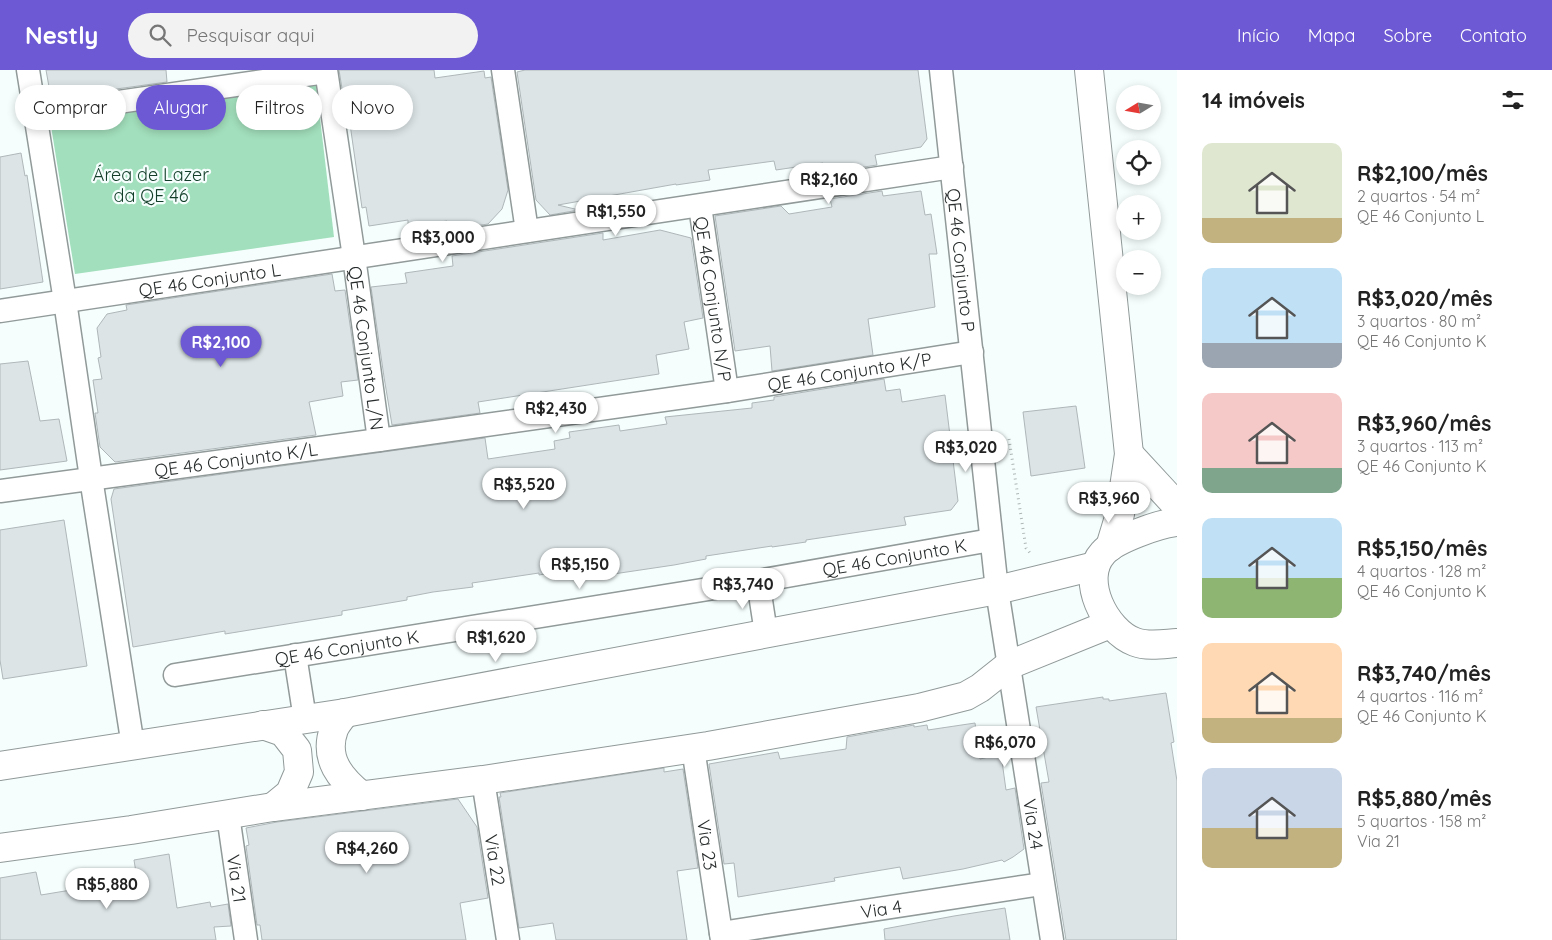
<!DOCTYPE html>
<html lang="pt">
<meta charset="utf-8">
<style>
body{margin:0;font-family:Quicksand,sans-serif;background:#f2f2f2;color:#222;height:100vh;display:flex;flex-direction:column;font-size:19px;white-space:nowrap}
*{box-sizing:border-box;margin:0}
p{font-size:16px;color:#767676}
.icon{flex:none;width:28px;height:28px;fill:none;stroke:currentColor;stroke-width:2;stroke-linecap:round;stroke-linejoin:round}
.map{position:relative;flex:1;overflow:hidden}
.side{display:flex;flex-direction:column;background:#fff;width:375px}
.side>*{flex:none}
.banner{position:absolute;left:15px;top:15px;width:475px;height:45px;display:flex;gap:10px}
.needle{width:32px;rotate:259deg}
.fabs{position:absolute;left:1116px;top:15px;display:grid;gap:10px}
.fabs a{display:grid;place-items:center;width:45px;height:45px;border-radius:50%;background:#fff;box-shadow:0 2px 8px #0003;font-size:25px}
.price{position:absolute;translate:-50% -42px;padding:0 11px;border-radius:18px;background:#fff;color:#222;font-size:16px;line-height:32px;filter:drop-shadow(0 1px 2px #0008)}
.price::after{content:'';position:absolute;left:50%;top:30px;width:15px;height:11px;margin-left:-8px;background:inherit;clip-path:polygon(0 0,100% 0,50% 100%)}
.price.current{background:#6c59d3;color:#fff}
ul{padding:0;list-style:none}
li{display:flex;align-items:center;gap:15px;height:125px;padding:0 25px}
li span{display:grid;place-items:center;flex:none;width:140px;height:100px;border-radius:10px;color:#555}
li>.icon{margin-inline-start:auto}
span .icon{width:60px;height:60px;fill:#fffc;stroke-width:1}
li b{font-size:21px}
h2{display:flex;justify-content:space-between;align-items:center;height:60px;padding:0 25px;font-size:21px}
.tag{padding:0 18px;border-radius:22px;background:#fff;box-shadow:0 2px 8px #0003;font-size:18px;line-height:45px}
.tag.current{background:#6c59d3;color:#fff}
header{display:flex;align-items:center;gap:30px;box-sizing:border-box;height:70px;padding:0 25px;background:#6c59d3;color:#fff}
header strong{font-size:24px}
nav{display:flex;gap:28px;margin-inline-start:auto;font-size:18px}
.search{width:350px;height:45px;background:#f2f2f2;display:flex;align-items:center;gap:12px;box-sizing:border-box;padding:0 18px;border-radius:28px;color:#767676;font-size:19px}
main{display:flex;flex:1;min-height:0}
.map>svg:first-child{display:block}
.green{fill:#a2dfbc}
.building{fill:#dce4e6;stroke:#afb7b9}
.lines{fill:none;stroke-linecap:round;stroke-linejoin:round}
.minor-casing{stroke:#919999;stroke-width:25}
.tertiary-casing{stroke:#919999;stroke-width:30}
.path{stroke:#aeb6b5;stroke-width:3;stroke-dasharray:1 4;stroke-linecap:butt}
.minor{stroke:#fff;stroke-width:22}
.tertiary{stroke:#fff;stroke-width:28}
.labels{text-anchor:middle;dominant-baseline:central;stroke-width:4.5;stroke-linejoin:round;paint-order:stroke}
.park-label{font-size:18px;fill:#123e29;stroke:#f5fefd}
.street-label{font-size:18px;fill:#282c2c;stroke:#f5fefd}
</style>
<header>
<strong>Nestly</strong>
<div class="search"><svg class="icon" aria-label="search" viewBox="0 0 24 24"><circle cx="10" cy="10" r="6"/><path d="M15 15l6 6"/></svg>Pesquisar aqui</div>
<nav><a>Início</a><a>Mapa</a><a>Sobre</a><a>Contato</a></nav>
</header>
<main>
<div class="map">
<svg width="1177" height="870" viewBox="0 0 1177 870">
<rect width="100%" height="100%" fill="#f5fefd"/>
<polygon class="green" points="316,14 334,167 75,204 50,50"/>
<g class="building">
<polygon points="46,0 166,0 167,12 51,28"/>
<polygon points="339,0 434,0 435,8 484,1 485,8 491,7 508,120 502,139 488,154 448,160 447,151 408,157 408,150 369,156 366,137 362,138 350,54 348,55"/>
<polygon points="525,0 918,0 927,69 921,77 875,85 877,95 825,103 823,93 776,100 774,91 708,100 710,110 676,115 676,114 558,135 579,140 550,145 536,130 517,2"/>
<polygon points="21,83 25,106 27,105 43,212 0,219 0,87"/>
<polygon points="882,121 883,126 921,121 925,145 931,144 937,184 929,184 935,237 868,249 873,285 772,301 770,276 735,281 715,146 781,136 789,144 832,137 830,129"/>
<polygon points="660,160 691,168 703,248 684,252 689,279 656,285 659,304 478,332 480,343 392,355 384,307 371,217 407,213 405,203 453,196 452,186 603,163 603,170"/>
<polygon points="332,204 335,221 345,220 358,310 341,312 343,326 309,332 316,365 115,392 100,377 95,343 98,343 93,310 102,309 98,288 101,287 97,258 107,244 127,240 126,235"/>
<polygon points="28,291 40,351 59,349 67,391 0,400 0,294"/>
<polygon points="884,309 886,321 900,319 902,332 945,325 958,431 951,440 904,447 906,455 806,470 806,472 772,477 772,476 706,486 706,489 674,495 573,510 573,499 539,505 539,503 472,513 473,517 433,522 407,527 407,530 342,541 342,545 225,564 225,561 133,577 111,429 114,419 485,368 488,389 555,379 554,371 570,368 569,362 619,355 620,361 667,354 665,347 752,338 752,333 774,330 774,327"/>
<polygon points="1076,336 1085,398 1031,406 1023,342"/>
<polygon points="64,450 87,596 3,609 0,590 0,460"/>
<polygon points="1166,623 1174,672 1171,673 1177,711 1177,870 1066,870 1041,713 1049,712 1036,637 1103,627 1103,629 1109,629 1109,631"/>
<polygon points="975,653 980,689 1001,684 1006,720 1015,718 1024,779 1013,787 1004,792 1002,790 963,799 903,809 900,797 834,808 835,811 738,827 734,793 724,794 709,694 778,682 780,689 846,679 847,667 914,655 914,657 927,655 928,660"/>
<polygon points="664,698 664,702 683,699 698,798 677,801 687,870 556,870 553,853 519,858 499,727 501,727 500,723"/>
<polygon points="458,729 477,757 488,828 460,833 466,870 262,870 260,855 257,855 246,776 249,775 246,758 277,752"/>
<polygon points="169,784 177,838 210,832 211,837 228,834 231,856 214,857 216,870 0,870 0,808 36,802 41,825 137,809 134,790"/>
<polygon points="1005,838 1010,870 885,870 884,859 954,846"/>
</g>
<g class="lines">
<defs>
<g id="minor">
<polyline points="28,0 65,231 91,408 133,676"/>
<path id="s1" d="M326,0l28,187 25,183"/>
<polyline points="503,0 527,161"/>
<path id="s2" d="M941,0l56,520 55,350"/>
<polyline points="35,44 326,2"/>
<path id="s3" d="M700,136l27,185"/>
<path id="s4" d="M0,241l952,-144"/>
<path id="s5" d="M0,421l379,-51 348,-49 245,-39"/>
<polyline points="758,511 766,563"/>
<polyline points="295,585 305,649"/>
<path id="s6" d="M175,605l583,-94 233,-41"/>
<path id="s7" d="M693,678l29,192"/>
<path id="s8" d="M483,710l25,160"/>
<path id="s9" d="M228,745l18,125"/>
<path id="s10" d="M721,863l321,-49"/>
</g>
<g id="tertiary">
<polyline points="1089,0 1129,384 1120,444 1110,477"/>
<polyline points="1129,384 1177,436"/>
<path d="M1177,452c-18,2 -62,17 -74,31 -24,26 2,78 32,89 13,5 28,2 42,1"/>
<path d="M345,643c-4,5 -9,11 -11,16 -11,30 7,50 28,67"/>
<polyline points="263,655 283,662 297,680 299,702 290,723 273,737"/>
<polyline points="0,696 345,643 997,520 1095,496"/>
<polyline points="0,778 131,760 273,737 483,710 708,676 919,638 966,626 980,618 1009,595 1110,554"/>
</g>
</defs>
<use href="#minor" class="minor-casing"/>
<use href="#tertiary" class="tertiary-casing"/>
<polyline class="path" points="1009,369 1026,478 1030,483"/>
<use href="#minor" class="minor"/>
<use href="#tertiary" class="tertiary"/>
</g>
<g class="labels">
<g class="park-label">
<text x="151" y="104">Área de Lazer<tspan x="151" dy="21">da QE 46</tspan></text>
</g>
<g class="street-label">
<text stroke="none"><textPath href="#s2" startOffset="191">QE 46 Conjunto P</textPath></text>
<text stroke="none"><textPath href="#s4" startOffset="212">QE 46 Conjunto L</textPath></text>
<text stroke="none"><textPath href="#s3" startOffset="94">QE 46 Conjunto N/P</textPath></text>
<text stroke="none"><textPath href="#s1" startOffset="281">QE 46 Conjunto L/N</textPath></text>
<text stroke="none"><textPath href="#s5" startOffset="858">QE 46 Conjunto K/P</textPath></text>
<text stroke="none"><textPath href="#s5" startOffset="238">QE 46 Conjunto K/L</textPath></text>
<text stroke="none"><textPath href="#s6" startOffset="729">QE 46 Conjunto K</textPath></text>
<text stroke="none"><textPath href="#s6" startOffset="174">QE 46 Conjunto K</textPath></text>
<text stroke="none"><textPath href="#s2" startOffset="760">Via 24</textPath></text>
<text stroke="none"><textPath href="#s7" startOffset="98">Via 23</textPath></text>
<text stroke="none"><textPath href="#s8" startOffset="81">Via 22</textPath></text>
<text stroke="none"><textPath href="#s9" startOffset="64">Via 21</textPath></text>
<text stroke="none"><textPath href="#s10" startOffset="162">Via 4</textPath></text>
</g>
</g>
</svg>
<div class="fabs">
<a><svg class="needle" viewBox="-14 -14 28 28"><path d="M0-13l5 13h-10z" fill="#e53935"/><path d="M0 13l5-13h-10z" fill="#767676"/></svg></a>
<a><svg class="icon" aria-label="locate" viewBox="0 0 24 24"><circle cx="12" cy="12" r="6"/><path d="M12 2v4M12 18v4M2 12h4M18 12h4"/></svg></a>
<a>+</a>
<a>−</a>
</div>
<b class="price" style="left:829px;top:135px">R$2,160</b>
<b class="price" style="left:616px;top:167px">R$1,550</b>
<b class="price" style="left:443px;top:193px">R$3,000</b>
<b class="price current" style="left:221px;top:298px">R$2,100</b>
<b class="price" style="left:556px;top:364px">R$2,430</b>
<b class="price" style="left:966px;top:403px">R$3,020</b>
<b class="price" style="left:524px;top:440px">R$3,520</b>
<b class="price" style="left:1109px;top:454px">R$3,960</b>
<b class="price" style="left:580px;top:520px">R$5,150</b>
<b class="price" style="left:743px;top:540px">R$3,740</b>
<b class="price" style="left:496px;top:593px">R$1,620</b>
<b class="price" style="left:1005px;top:698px">R$6,070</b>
<b class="price" style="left:367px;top:804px">R$4,260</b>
<b class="price" style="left:107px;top:840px">R$5,880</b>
<div class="banner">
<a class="tag">Comprar</a>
<a class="tag current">Alugar</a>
<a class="tag">Filtros</a>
<a class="tag">Novo</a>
</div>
</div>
<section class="side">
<h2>14 imóveis<svg class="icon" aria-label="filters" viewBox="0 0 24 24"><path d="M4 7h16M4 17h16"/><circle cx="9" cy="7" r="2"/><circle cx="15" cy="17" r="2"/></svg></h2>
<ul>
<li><span style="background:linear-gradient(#dfe7d0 75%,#c2b280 0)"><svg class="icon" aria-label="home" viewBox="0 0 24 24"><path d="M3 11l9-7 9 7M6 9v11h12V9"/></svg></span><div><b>R$2,100/mês</b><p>2 quartos · 54 m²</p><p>QE 46 Conjunto L</p></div></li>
<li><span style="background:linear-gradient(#bfe0f5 75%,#9aa5b1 0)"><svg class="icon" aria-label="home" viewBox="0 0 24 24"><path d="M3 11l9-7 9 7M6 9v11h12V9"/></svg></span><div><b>R$3,020/mês</b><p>3 quartos · 80 m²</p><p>QE 46 Conjunto K</p></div></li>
<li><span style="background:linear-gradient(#f6c9c9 75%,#7fa58c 0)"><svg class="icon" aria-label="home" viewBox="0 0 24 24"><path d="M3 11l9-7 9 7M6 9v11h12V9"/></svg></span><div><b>R$3,960/mês</b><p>3 quartos · 113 m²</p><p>QE 46 Conjunto K</p></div></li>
<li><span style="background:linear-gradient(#bfe0f5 60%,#8fb573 0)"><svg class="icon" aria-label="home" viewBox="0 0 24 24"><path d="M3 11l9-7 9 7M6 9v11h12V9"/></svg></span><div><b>R$5,150/mês</b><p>4 quartos · 128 m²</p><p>QE 46 Conjunto K</p></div></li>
<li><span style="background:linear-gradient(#ffd9b3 75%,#c2b280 0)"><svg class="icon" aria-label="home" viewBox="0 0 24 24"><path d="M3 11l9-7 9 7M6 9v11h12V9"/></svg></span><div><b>R$3,740/mês</b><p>4 quartos · 116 m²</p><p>QE 46 Conjunto K</p></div></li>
<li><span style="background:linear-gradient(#c9d6e8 60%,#c2b280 0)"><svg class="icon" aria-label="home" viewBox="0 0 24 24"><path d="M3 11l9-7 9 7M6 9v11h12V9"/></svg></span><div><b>R$5,880/mês</b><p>5 quartos · 158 m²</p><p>Via 21</p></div></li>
</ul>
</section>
</main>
